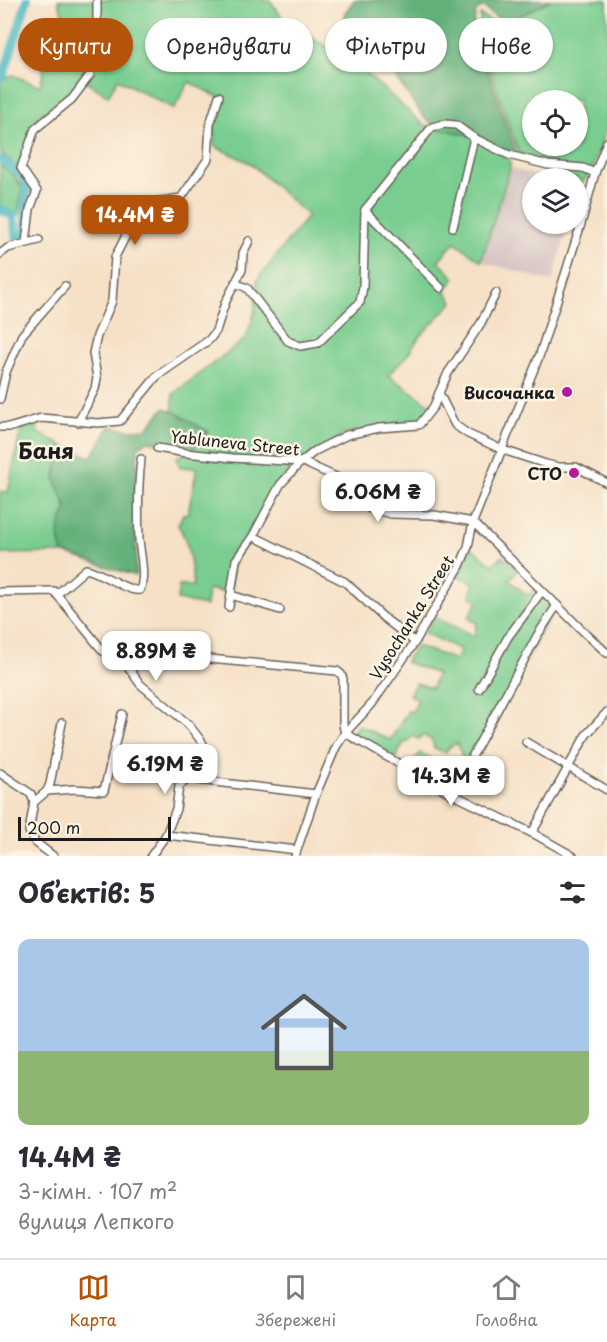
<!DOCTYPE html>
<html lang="uk">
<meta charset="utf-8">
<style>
body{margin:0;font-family:"Playpen Sans",sans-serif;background:#f2f2f3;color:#2b2b33;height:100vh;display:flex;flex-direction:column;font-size:22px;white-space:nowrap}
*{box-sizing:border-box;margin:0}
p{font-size:20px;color:#7c7c81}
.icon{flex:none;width:33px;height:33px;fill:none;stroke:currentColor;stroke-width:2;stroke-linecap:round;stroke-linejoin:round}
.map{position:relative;height:856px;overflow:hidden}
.sheet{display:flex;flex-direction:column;background:#fff;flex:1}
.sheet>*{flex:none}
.banner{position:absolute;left:18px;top:18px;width:572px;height:54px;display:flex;gap:12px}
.fabs{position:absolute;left:522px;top:90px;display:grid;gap:12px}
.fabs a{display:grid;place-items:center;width:66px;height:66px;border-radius:50%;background:#fff;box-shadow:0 2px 4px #0004;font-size:30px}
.scale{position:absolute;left:18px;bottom:15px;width:153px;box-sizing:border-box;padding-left:6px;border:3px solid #1c1c1c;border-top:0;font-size:16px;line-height:21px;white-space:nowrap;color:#1c1c1c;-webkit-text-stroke:4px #fcf5e5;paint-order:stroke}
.price{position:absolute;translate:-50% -51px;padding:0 14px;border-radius:12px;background:#fff;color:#222;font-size:20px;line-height:39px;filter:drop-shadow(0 2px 3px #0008)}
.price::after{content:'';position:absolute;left:50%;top:36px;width:18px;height:14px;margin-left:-9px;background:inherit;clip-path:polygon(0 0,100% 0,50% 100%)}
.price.active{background:#b45309;color:#fff}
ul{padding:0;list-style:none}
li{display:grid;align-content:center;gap:12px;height:318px;padding:0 18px}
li+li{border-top:2px solid #e1e1e2}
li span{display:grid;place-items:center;height:186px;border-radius:12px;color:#555}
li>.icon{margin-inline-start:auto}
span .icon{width:108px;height:108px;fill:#fffc;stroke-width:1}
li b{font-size:26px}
h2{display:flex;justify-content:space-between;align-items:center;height:72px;padding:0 18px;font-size:26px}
.tag{padding:0 21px;border-radius:27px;background:#fff;box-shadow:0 2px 4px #0004;font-size:21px;line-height:54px}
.tag.active{background:#b45309;color:#fff}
.tabs{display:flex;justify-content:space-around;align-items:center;height:84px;border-top:2px solid #e1e1e2;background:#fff;font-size:16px;color:#7c7c81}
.tabs a{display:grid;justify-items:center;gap:3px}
.tabs .active{color:#b45309}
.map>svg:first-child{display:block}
.industrial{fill:#d1bfbf}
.green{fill:#79cd90;stroke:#4a7456;stroke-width:1.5;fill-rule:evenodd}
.forest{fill:#62b07a;stroke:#3f664b;stroke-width:1.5}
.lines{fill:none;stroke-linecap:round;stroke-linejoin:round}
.river{stroke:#4ab8c3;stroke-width:9}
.minor-casing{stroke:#686158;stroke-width:10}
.minor{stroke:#fff;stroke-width:7}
.poi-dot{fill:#b5179e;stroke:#fcf5e5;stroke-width:2}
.labels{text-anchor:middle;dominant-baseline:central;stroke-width:5;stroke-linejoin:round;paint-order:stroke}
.poi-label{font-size:16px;font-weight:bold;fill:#1c1c1c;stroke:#fcf5e5;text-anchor:end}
.street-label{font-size:16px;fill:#1c1c1c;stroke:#fcf5e5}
.district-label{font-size:22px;font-weight:bold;fill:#1c1c1c;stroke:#fcf5e5}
</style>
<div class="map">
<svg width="607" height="856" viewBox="0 0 607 856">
<rect width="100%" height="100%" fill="#fcf5e5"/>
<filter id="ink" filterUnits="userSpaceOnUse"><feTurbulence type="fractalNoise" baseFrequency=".0167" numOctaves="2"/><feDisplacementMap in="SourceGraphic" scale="12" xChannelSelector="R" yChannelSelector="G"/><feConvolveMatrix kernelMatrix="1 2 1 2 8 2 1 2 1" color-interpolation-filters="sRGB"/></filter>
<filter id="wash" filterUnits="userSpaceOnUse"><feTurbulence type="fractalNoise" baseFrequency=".008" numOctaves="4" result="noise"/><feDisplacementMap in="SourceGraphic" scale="24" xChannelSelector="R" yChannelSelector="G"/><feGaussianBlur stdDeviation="1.35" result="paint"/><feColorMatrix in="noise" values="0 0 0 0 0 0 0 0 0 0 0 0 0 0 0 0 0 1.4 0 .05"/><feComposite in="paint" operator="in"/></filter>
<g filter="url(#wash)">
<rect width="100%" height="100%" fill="#f6e1c7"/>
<polygon class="industrial" points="510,168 547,178 532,178 532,224 569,224 552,282 481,261"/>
<g class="green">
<path d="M58,0h212l18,26 60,31 76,68 51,11 35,24v8l-29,93 -26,-19 -17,19 17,17 -10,12 8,12 -33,34 -14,21 -18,18 44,31 -13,16 -72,11 -60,39 -53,88 -4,33 -22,-4 -2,17 -29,-6 2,-14h14c-2,-22 -3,-42 -15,-61l5,-11 5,-1 9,-45 -17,-1 -4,-9 17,-9 15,-17 -35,-21v-17l73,-56 9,-27 2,-31 51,-64 -58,-53 -36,-17v-22l6,-26 -31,-16 -15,27 -56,-30 -10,17 -24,-16c-15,20 -24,26 -46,35l-20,53 -18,-16v-72l13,-5 27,11 6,-27 16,-46z"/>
<path d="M551,0h56v126l-14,41 -12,18 -3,-1v-6h-19l-10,-2v-7l-30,-15 -38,-109 -1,-30 17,9 16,-5 23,-13zM532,100h46v46h-46z"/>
<polygon points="0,165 14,176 22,187 18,214 0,209"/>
<polygon points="38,423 37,432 61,445 55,478 67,509 60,542 63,553 0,554 0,491 8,492 21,428"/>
<polygon points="472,548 493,565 502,556 518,570 509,580 527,595 536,589 555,606 455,793 409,767 420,753 430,758 430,765 450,772 456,768 462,756 457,743 448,748 446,753 434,748 432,740 422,735 419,739 412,736 407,743 404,742 396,758 351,734 358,725 390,740 408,711 413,711 418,699 409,695 416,683 432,688 437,674 405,662 416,646 456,660 461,650 424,633 434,617 474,636 477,623 468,618 478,602 470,595 474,583 458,576"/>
</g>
<g class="forest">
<path d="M354,0h197c-12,5 -37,22 -48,20 -8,-1 -14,-8 -19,-13l-8,4 -3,19 43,123 -14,-3 -27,-14 -34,-7 -16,-10 -36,-51 3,-18c-6,-5 -10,-6 -17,-2 -19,-8 -26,-14 -31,-34z"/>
<path d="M164,408l9,3 35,21 -15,17 -45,-8 -10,6 -2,33v96l-73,-23c-6,-18 -5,-28 4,-44l-12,-31 6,-33 30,12 19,-31 18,4 18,-1z"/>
</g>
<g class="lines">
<g class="river">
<polyline points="0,78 4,74 27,0"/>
<polyline points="0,159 22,176 28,189 25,200 26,231 22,236 16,237 13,216 0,209"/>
</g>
</g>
</g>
<g filter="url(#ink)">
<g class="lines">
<defs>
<g id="minor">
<polyline points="365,210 441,288"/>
<polyline points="453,227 474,138"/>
<polyline points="26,243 30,209 37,191 21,168 35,129 72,99 90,75 97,28 97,0"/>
<polyline points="0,254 8,248 39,240"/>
<polyline points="235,283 247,288 288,341 300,346 318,343 360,302 363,287 365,210 432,127 444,124 456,125 474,138 509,155 548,165 583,168 595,173"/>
<polyline points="496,293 481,323 448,373 439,393 455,425 468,434 503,450 546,464 558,467 576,467 607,483"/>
<polyline points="0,399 6,372 22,335 65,286"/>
<polyline points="78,422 95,389 97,378 93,353 97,336 112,301 115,257 137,214 147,203 181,198 208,159 210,124 219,96"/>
<polyline points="0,427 12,427 41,418 98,423 120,421 157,376 209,340 216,331 225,303 242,270 243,253 249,241"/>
<polyline points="157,448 186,453 233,458 303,462 338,478 349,495 369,508 391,514 434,515 473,522 584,632 607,653"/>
<polyline points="253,536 345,582 384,618 415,642"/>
<polyline points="0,592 54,591 103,651 116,657 126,664 140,684 188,724 202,742 205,749 204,757 192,776 179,786 176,809 166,835 151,856"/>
<path d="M57,594l29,-25c16,3 42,24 54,21 6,-15 0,-36 -1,-51 -1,-27 -1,-54 2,-80"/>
<polyline points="231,595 280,610"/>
<polyline points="229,607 236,560 253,536 280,485 299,464 315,451 347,435 379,428 419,425 434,406 439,393"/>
<polyline points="209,659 337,671 341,674 343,679 343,725 345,733"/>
<polyline points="479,689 508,637 542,591"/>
<polyline points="345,733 452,794 536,835 573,856"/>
<polyline points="526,742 607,790"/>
<polyline points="0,773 31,794 34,802 29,831 35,842 53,856"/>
<polyline points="192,776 198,780 316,794"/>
<polyline points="47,791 75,789 104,791 122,714"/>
<polyline points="452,794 537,636 557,605"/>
<polyline points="34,802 47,791 50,784 62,723"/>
<polyline points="532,833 586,735 607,712"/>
<polyline points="166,835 297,850"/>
<polyline points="295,856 316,794 336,747 345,733 372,704 415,642 460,566 468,547 473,522 540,354 581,224 595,173 607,142"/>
</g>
</defs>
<use href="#minor" class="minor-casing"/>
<use href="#minor" class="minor"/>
</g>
</g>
<g class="poi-dot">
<circle cx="567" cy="392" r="6"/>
<circle cx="574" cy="473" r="6"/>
</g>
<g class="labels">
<g class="poi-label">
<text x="555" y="392">Височанка</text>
<text x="562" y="473">СТО</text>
</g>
<g class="street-label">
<text transform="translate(235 442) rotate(6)">Yabluneva Street</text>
<text transform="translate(411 617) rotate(-58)">Vysochanka Street</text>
</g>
<g class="district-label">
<text x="46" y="449">Баня</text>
</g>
</g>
</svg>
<div class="fabs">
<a><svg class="icon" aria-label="locate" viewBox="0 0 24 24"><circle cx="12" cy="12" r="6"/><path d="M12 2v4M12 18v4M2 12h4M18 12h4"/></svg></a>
<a><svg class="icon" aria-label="layers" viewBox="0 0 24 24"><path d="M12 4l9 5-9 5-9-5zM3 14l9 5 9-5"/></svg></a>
</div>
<div class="scale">200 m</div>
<b class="price active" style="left:135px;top:246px">14.4M ₴</b>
<b class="price" style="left:378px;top:523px">6.06M ₴</b>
<b class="price" style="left:156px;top:682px">8.89M ₴</b>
<b class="price" style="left:165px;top:795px">6.19M ₴</b>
<b class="price" style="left:451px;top:807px">14.3M ₴</b>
<div class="banner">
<a class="tag active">Купити</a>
<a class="tag">Орендувати</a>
<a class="tag">Фільтри</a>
<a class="tag">Нове</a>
</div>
</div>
<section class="sheet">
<h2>Об’єктів: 5<svg class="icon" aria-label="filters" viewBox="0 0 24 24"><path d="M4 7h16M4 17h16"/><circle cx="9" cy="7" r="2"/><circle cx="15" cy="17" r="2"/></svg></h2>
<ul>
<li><span style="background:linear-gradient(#a9c7e8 60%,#8fb573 0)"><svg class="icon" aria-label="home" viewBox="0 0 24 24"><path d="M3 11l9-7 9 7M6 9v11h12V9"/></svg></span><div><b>14.4M ₴</b><p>3-кімн. · 107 m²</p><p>вулиця Лепкого</p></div></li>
</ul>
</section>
<nav class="tabs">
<a class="active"><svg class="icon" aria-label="map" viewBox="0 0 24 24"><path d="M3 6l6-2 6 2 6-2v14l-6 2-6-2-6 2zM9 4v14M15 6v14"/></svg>Карта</a>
<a><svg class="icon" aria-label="saved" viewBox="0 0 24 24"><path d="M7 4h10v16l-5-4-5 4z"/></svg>Збережені</a>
<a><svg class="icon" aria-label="home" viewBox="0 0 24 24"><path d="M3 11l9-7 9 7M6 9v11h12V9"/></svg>Головна</a>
</nav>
